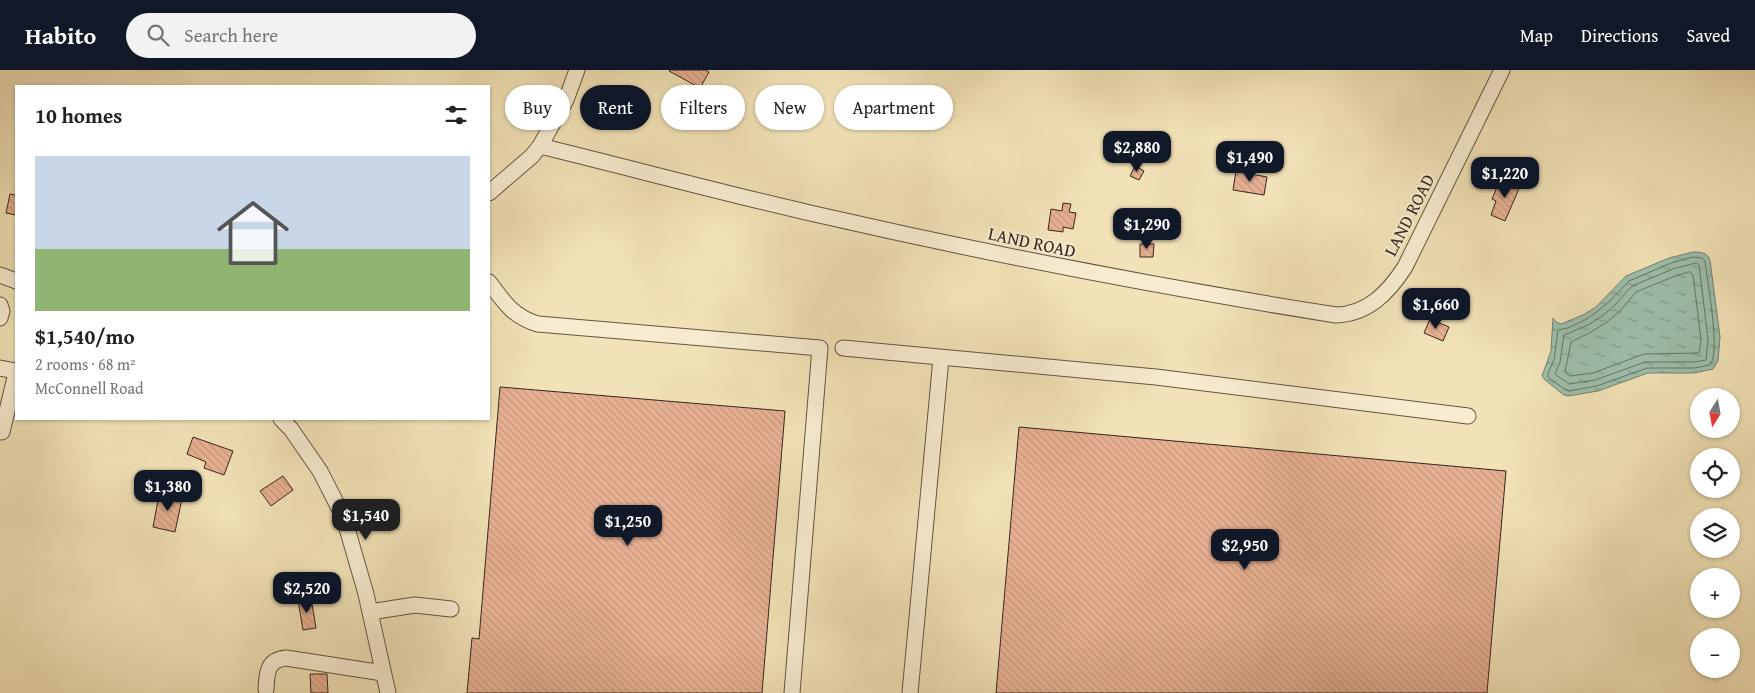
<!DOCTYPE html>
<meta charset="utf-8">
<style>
body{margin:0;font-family:"Gentium Book Plus",serif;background:#f2f2f2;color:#222;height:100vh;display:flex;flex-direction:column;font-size:19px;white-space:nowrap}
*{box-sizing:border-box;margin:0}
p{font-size:16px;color:#767676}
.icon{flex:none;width:28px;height:28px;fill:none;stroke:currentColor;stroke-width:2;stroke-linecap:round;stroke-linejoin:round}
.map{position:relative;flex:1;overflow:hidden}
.panel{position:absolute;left:15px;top:15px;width:475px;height:335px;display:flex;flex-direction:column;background:#fff;border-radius:0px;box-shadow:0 1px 4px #0004}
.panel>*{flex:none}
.hud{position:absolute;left:505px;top:15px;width:475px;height:45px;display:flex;gap:10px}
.needle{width:32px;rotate:191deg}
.buttons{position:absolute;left:1690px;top:318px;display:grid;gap:10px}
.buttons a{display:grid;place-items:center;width:50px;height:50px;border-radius:50%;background:#fff;box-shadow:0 1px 4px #0004;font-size:25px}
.price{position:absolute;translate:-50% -42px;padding:0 11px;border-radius:10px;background:#111827;color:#fff;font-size:16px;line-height:32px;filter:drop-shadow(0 1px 2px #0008)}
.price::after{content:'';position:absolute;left:50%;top:30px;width:15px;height:11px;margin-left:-8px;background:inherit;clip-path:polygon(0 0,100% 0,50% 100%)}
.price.current{background:#222;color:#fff}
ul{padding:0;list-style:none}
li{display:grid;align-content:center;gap:10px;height:265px;padding:0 20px}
li span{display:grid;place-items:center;height:155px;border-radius:0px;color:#555}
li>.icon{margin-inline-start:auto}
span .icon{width:90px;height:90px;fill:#fffc;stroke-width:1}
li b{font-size:21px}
h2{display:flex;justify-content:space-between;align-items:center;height:60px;padding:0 20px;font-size:21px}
.tag{padding:0 18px;border-radius:22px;background:#fff;box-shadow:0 1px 4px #0004;font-size:18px;line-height:45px}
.tag.current{background:#111827;color:#fff}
header{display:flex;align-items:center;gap:30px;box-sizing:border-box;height:70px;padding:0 25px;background:#111827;color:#fff}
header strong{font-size:24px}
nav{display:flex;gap:28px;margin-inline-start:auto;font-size:18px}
.search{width:350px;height:45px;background:#f2f2f2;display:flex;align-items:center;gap:12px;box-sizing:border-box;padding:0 18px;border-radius:28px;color:#767676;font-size:19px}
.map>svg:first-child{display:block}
.water{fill:url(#water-ripples);stroke:#738171}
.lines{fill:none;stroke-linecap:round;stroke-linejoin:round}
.shore{stroke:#697262;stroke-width:1}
.building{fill:url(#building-back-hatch);stroke:#36261a}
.minor-casing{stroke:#655541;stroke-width:17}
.minor{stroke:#f7ecd0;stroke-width:15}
.labels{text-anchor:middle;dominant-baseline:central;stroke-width:4;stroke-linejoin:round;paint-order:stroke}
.street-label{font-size:18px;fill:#36261a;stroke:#f7ecd0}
</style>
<header>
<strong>Habito</strong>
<div class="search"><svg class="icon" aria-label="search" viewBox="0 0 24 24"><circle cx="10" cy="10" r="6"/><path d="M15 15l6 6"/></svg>Search here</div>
<nav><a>Map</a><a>Directions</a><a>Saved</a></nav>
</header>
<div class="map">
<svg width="1755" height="623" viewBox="0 0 1755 623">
<defs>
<pattern id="water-ripples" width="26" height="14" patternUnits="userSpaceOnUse" patternTransform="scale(1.25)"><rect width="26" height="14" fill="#9cbeab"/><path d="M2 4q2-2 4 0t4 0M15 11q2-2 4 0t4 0" fill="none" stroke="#809a8a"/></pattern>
<pattern id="building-back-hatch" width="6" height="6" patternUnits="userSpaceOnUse" patternTransform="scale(1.25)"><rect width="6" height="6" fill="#e8b193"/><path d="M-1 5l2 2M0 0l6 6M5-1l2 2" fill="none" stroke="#c8987e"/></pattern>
</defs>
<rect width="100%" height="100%" fill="#f2e2b7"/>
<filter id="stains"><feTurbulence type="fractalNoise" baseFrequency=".004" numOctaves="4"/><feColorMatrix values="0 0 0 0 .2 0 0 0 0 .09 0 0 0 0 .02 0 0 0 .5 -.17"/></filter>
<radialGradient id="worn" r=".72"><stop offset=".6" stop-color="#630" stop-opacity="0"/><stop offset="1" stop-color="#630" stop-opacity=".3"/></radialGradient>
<path class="water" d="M1693,182c7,0 14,0 17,8l10,77 -2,24 -5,8 -19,4h-46l-50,18 -30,5 -4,-1 -19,-15 -3,-4 9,-25 2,-33 3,4 5,2 22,-9 13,-8 30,-31 43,-18z"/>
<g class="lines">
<g class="shore">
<path d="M1694,187l8,1 3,3c2,20 16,91 5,104l-16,3h-47l-50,18 -29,5 -5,-3 -15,-11v-4l6,-13 4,-30 10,-2 17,-8 13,-9 12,-10 19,-20 42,-18z"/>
<polygon points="1697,193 1699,195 1708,269 1706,290 1694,292 1645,292 1595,310 1569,314 1555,304 1560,292 1564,265 1588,255 1602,246 1614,236 1632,216 1673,199"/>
<polygon points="1690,202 1693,205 1701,269 1699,283 1644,284 1593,303 1570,306 1565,302 1571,272 1591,262 1607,252 1620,241 1636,222 1675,206"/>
</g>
</g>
<g class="building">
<polygon points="670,0 706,0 709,2 700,18 669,1"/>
<polygon points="1135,96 1144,101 1139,110 1130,106"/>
<polygon points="1236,101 1267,107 1264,125 1233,120"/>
<polygon points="1505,108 1521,114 1505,151 1491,145 1496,131 1492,129 1497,117 1500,119"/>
<polygon points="10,124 16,125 16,145 6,143"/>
<polygon points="1063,133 1071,134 1069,142 1076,143 1073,159 1063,157 1063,162 1048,160 1051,139 1062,141"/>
<polygon points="1140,174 1154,174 1153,187 1140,187"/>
<polygon points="1430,249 1449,257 1443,271 1424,263"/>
<polygon points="500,317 785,341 762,623 467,623 472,568 479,569"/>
<polygon points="1019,357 1506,401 1487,623 996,623"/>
<polygon points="193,367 233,381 224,405 204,398 206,392 187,384"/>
<polygon points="283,406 293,420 271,436 260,421"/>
<polygon points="174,422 183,424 175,462 153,457 159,425 173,427"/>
<polygon points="311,528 316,558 303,560 298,530"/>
<polygon points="310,604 327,604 328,623 311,623"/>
</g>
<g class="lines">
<defs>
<g id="minor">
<path d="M540,76c90,22 179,46 270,67 174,40 349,74 526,102 32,-1 52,-22 69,-48l97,-197"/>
<polyline points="489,123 532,86 540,76 566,30 577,0"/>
<polyline points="0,205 16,211"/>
<path d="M489,212c15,20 24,35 49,42l282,24 -28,345"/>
<polyline points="0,235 2,241 0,248"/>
<polyline points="843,278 1156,307 1468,346"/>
<polyline points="0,298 16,301"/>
<polyline points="281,349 291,359 320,401 344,448 366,524 388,623"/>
<polyline points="0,361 2,362 16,303"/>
<polyline points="370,542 415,535 451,539"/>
<path d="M266,619c1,-17 1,-29 20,-31l97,15"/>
<polyline points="910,623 941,288"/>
</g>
</defs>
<use href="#minor" class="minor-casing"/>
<use href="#minor" class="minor"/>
</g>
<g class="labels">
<g class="street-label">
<text transform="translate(1409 145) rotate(-63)">LAND ROAD</text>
<text transform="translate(1032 172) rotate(12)">LAND ROAD</text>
</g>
</g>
<rect width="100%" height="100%" filter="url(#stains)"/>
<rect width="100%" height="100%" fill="url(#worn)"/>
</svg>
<div class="buttons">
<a><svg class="needle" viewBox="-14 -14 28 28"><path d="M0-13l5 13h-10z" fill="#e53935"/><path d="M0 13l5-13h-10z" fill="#767676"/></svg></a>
<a><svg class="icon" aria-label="locate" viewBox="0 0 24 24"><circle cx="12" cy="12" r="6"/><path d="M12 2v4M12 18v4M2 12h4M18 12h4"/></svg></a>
<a><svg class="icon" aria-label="layers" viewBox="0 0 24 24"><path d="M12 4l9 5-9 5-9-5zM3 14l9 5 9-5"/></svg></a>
<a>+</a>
<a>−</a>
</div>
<b class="price" style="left:1137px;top:103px">$2,880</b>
<b class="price" style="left:1250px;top:113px">$1,490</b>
<b class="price" style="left:1505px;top:129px">$1,220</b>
<b class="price" style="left:1147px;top:180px">$1,290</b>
<b class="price" style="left:1436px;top:260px">$1,660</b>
<b class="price" style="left:168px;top:442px">$1,380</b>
<b class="price current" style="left:366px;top:471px">$1,540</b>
<b class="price" style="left:628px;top:477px">$1,250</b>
<b class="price" style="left:1245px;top:501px">$2,950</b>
<b class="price" style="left:307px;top:544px">$2,520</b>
<div class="hud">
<a class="tag">Buy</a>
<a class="tag current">Rent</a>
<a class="tag">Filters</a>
<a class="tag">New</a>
<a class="tag">Apartment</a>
</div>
<section class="panel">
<h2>10 homes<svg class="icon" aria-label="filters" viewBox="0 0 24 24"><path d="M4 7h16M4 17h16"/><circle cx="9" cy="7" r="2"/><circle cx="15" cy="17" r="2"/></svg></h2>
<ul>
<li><span style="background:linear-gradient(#c9d6e8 60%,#8fb573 0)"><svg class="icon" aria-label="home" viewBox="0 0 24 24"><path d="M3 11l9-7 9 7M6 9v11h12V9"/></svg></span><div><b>$1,540/mo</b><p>2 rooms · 68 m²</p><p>McConnell Road</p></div></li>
</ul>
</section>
</div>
